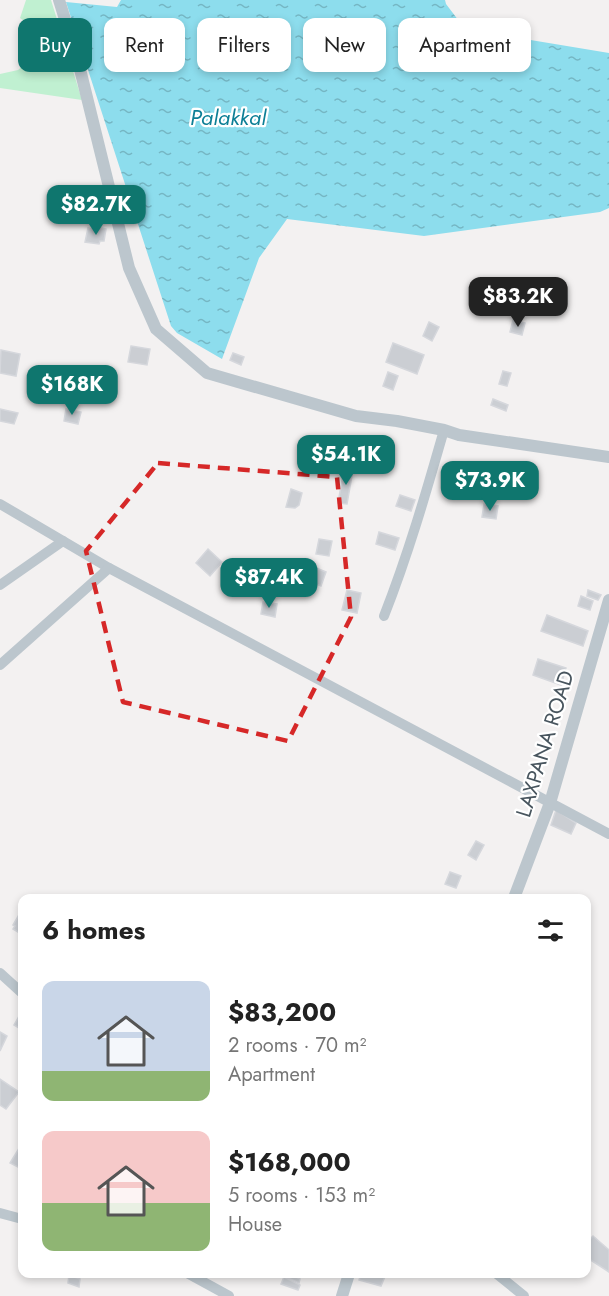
<!DOCTYPE html>
<meta charset="utf-8">
<style>
body{margin:0;font-family:Jost,sans-serif;background:#f6f6f6;color:#222;height:100vh;display:flex;flex-direction:column;font-size:22px;white-space:nowrap}
*{box-sizing:border-box;margin:0}
p{font-size:20px;color:#767676}
.icon{flex:none;width:33px;height:33px;fill:none;stroke:currentColor;stroke-width:2;stroke-linecap:round;stroke-linejoin:round}
.map{position:relative;flex:1;overflow:hidden}
.side{position:absolute;left:18px;top:894px;width:573px;height:384px;display:flex;flex-direction:column;background:#fff;border-radius:12px;box-shadow:0 3px 9px #0003}
.side>*{flex:none}
.banner{position:absolute;left:18px;top:18px;width:573px;height:54px;display:flex;gap:12px}
.price{position:absolute;translate:-50% -51px;padding:0 14px;border-radius:12px;background:#0f766e;color:#fff;font-size:20px;line-height:39px;filter:drop-shadow(0 2px 3px #0008)}
.price::after{content:'';position:absolute;left:50%;top:36px;width:18px;height:14px;margin-left:-9px;background:inherit;clip-path:polygon(0 0,100% 0,50% 100%)}
.price.current{background:#222;color:#fff}
ul{padding:0;list-style:none}
li{display:flex;align-items:center;gap:18px;height:150px;padding:0 24px}
li span{display:grid;place-items:center;flex:none;width:168px;height:120px;border-radius:12px;color:#555}
li>.icon{margin-inline-start:auto}
span .icon{width:72px;height:72px;fill:#fffc;stroke-width:1}
li b{font-size:26px}
h2{display:flex;justify-content:space-between;align-items:center;height:72px;padding:0 24px;font-size:26px}
.pill{padding:0 21px;border-radius:12px;background:#fff;box-shadow:0 3px 9px #0003;font-size:21px;line-height:54px}
.pill.current{background:#0f766e;color:#fff}
.map>svg:first-child{display:block}
.grass{fill:#c0f0d1}
.water{fill:url(#water-ripples)}
.building{fill:#cbced3;stroke:#d5d7dc;stroke-width:1.5}
.lines{fill:none;stroke-linecap:round;stroke-linejoin:round}
.minor{stroke:#bcc6cd;stroke-width:10}
.tertiary{stroke:#bcc6cd;stroke-width:12}
.marked{fill:none;stroke:#d62828;stroke-width:4.5;stroke-dasharray:12 8;stroke-linejoin:round}
.labels{text-anchor:middle;dominant-baseline:central;stroke-width:4.5;stroke-linejoin:round;paint-order:stroke}
.street-label{font-size:21px;fill:#48555e;stroke:#fff}
.water-label{font-size:22px;font-style:italic;fill:#0d7f96;stroke:#fff}
</style>
<div class="map">
<svg width="609" height="1296" viewBox="0 0 609 1296">
<defs>
<pattern id="water-ripples" width="26" height="14" patternUnits="userSpaceOnUse" patternTransform="scale(1.5)"><rect width="26" height="14" fill="#8ddded"/><path d="M2 4q2-2 4 0t4 0M15 11q2-2 4 0t4 0" fill="none" stroke="#75b6c3"/></pattern>
</defs>
<rect width="100%" height="100%" fill="#f3f1f1"/>
<polygon class="grass" points="26,0 51,0 82,100 0,88 0,74 18,70 42,50 39,31 20,18"/>
<polygon class="water" points="121,0 445,0 446,4 465,29 609,53 609,208 600,212 424,236 287,219 259,258 222,359 177,333 171,326 66,2 117,7"/>
<g class="building">
<polygon points="97,227 106,229 104,241 100,241 99,244 85,242 88,228 96,230"/>
<polygon points="513,320 525,323 522,335 510,332"/>
<polygon points="429,322 439,327 432,341 423,336"/>
<polygon points="393,343 424,355 417,374 386,362"/>
<polygon points="131,346 150,349 147,365 128,362"/>
<polygon points="1,350 20,354 16,376 0,373"/>
<polygon points="233,353 244,357 241,365 230,360"/>
<polygon points="503,371 511,373 507,386 499,384"/>
<polygon points="388,372 398,376 393,390 383,386"/>
<polygon points="73,384 88,387 85,402 70,400"/>
<polygon points="493,399 508,405 506,411 491,405"/>
<polygon points="0,409 18,413 14,424 0,421"/>
<polygon points="66,409 81,412 78,424 64,421"/>
<polygon points="344,469 353,470 347,504 338,503"/>
<polygon points="291,489 302,493 299,505 295,508 286,507"/>
<polygon points="400,495 415,500 411,511 396,506"/>
<polygon points="484,504 498,506 496,519 482,517"/>
<polygon points="379,532 399,538 395,550 376,544"/>
<polygon points="319,539 332,541 329,556 316,554"/>
<polygon points="208,549 222,562 210,576 196,563"/>
<polygon points="304,563 326,572 321,586 299,577"/>
<polygon points="347,590 361,593 357,613 342,610"/>
<polygon points="588,590 601,595 598,600 587,596"/>
<polygon points="581,596 593,601 590,610 578,606"/>
<polygon points="263,602 277,604 275,617 261,614"/>
<polygon points="547,615 588,631 583,646 541,631"/>
<polygon points="538,659 566,668 561,685 533,675"/>
<polygon points="556,810 576,823 571,834 551,825"/>
<polygon points="476,841 484,845 476,860 468,855"/>
<polygon points="450,872 461,876 456,888 445,884"/>
<polygon points="20,913 22,914 21,934 13,929 15,926 13,925"/>
<polygon points="22,1011 22,1030 14,1025"/>
<polygon points="0,1032 7,1036 0,1051"/>
<polygon points="0,1079 19,1092 6,1109 0,1105"/>
<polygon points="18,1150 22,1154 22,1169 10,1163"/>
<polygon points="593,1236 609,1250 609,1272 586,1257 586,1243"/>
<polygon points="290,1274 300,1279 299,1283 288,1278"/>
<polygon points="361,1274 386,1274 381,1286 359,1280"/>
<polygon points="69,1275 80,1279 79,1287 68,1283"/>
<polygon points="284,1277 300,1285 298,1290 281,1284"/>
</g>
<g class="lines">
<g class="minor">
<polyline points="0,504 109,568"/>
<polyline points="0,585 63,541"/>
<path d="M384,616c24,-61 42,-123 60,-186"/>
<polyline points="0,665 109,568 609,834"/>
<polyline points="0,973 22,993"/>
<polyline points="0,1213 22,1219"/>
<polyline points="189,1274 229,1296"/>
<polyline points="497,1274 524,1296"/>
</g>
<g class="tertiary">
<polyline points="59,0 78,61 129,268 156,329 207,373 356,416 397,421 444,430 459,435 609,457"/>
<polyline points="514,898 550,803 609,600"/>
<polyline points="342,1296 349,1274"/>
</g>
</g>
<path class="marked" d="M158,463l179,14 14,140 -63,124 -165,-39 -37,-151z"/>
<g class="labels">
<g class="street-label">
<text transform="translate(545 744) rotate(-73)">LAXPANA ROAD</text>
</g>
<g class="water-label">
<text x="228" y="117">Palakkal</text>
</g>
</g>
</svg>
<b class="price" style="left:96px;top:236px">$82.7K</b>
<b class="price current" style="left:518px;top:328px">$83.2K</b>
<b class="price" style="left:72px;top:416px">$168K</b>
<b class="price" style="left:346px;top:486px">$54.1K</b>
<b class="price" style="left:490px;top:512px">$73.9K</b>
<b class="price" style="left:269px;top:609px">$87.4K</b>
<div class="banner">
<a class="pill current">Buy</a>
<a class="pill">Rent</a>
<a class="pill">Filters</a>
<a class="pill">New</a>
<a class="pill">Apartment</a>
</div>
<section class="side">
<h2>6 homes<svg class="icon" aria-label="filters" viewBox="0 0 24 24"><path d="M4 7h16M4 17h16"/><circle cx="9" cy="7" r="2"/><circle cx="15" cy="17" r="2"/></svg></h2>
<ul>
<li><span style="background:linear-gradient(#c9d6e8 75%,#8fb573 0)"><svg class="icon" aria-label="home" viewBox="0 0 24 24"><path d="M3 11l9-7 9 7M6 9v11h12V9"/></svg></span><div><b>$83,200</b><p>2 rooms · 70 m²</p><p>Apartment</p></div></li>
<li><span style="background:linear-gradient(#f6c9c9 60%,#8fb573 0)"><svg class="icon" aria-label="home" viewBox="0 0 24 24"><path d="M3 11l9-7 9 7M6 9v11h12V9"/></svg></span><div><b>$168,000</b><p>5 rooms · 153 m²</p><p>House</p></div></li>
</ul>
</section>
</div>
